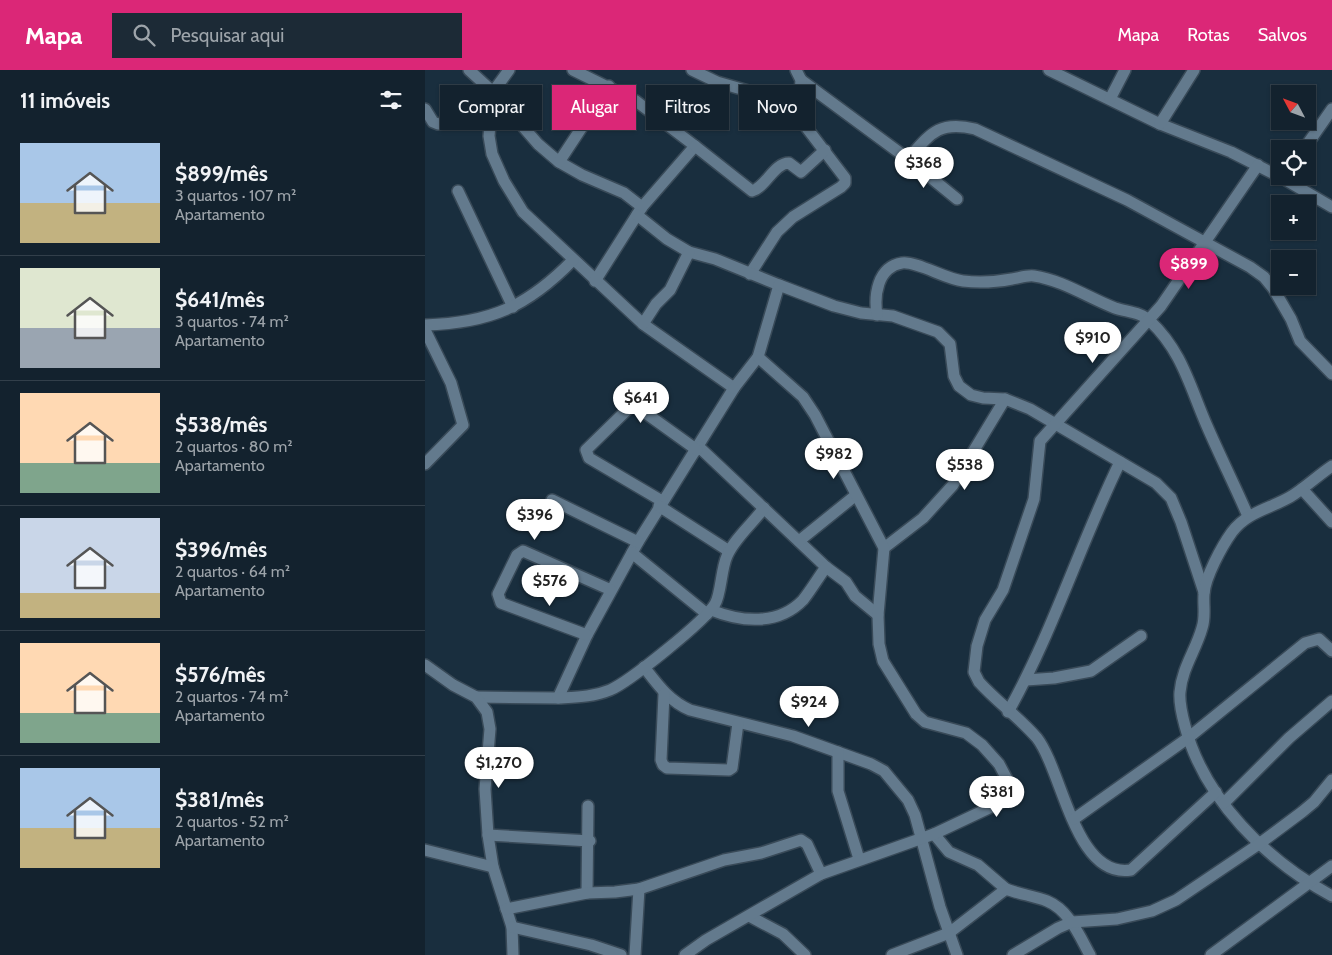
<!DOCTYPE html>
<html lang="pt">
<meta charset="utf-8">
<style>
body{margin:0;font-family:Cabin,sans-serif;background:#1c2a36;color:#f1f3f6;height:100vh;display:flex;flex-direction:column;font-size:19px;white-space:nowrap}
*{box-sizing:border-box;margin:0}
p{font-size:16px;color:#9da4aa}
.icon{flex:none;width:28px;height:28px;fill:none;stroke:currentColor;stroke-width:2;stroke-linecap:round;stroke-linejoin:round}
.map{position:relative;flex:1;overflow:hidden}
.drawer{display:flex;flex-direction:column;background:#13222e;width:425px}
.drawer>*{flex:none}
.hud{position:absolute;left:15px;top:15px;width:475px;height:45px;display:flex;gap:10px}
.needle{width:32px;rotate:311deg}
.controls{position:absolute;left:846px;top:15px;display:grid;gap:10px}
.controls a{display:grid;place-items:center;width:45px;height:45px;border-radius:0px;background:#13222e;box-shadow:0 1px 4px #0004,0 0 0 1px #323f4a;font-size:25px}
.price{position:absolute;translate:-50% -42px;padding:0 11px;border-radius:18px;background:#fff;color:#222;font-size:16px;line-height:32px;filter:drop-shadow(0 1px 2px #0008)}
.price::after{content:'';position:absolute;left:50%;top:30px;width:15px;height:11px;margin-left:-8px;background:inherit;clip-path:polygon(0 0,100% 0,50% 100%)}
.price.on{background:#db2777;color:#fff}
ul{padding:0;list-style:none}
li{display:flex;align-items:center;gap:15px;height:125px;padding:0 20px}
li+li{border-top:1px solid #323f4a}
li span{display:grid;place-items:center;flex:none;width:140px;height:100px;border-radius:0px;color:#555}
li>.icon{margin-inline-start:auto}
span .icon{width:60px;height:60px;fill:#fffc;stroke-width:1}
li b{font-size:21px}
h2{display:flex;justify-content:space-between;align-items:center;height:60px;padding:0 20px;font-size:21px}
.pill{padding:0 18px;border-radius:0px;background:#13222e;box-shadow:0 1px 4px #0004,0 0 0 1px #323f4a;font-size:18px;line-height:45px}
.pill.on{background:#db2777;color:#fff}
header{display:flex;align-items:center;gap:30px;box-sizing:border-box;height:70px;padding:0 25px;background:#db2777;color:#fff}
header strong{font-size:24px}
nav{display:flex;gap:28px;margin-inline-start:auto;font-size:18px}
.search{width:350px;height:45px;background:#1c2a36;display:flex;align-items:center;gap:12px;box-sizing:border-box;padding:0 18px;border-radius:0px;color:#9da4aa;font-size:19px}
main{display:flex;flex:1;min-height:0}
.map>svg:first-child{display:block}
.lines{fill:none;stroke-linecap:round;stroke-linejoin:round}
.minor-casing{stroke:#394a58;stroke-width:14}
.minor{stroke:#637a8d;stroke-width:11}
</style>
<header>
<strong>Mapa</strong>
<div class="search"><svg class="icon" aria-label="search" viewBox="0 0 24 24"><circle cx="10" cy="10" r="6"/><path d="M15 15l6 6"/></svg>Pesquisar aqui</div>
<nav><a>Mapa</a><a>Rotas</a><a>Salvos</a></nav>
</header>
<main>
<section class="drawer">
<h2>11 imóveis<svg class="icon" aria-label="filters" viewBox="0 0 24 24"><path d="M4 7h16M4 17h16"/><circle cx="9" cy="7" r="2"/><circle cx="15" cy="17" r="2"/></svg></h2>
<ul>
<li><span style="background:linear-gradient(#a9c7e8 60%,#c2b280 0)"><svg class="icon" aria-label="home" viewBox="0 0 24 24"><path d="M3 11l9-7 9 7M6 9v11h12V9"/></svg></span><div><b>$899/mês</b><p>3 quartos · 107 m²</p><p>Apartamento</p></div></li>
<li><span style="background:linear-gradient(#dfe7d0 60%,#9aa5b1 0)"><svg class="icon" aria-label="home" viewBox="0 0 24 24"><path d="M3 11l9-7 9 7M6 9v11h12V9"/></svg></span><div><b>$641/mês</b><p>3 quartos · 74 m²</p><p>Apartamento</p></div></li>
<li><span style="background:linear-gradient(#ffd9b3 70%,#7fa58c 0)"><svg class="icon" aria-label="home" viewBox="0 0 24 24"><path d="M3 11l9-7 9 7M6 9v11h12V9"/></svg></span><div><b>$538/mês</b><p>2 quartos · 80 m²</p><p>Apartamento</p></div></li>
<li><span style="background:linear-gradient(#c9d6e8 75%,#c2b280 0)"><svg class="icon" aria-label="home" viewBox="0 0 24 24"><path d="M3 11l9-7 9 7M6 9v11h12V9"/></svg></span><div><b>$396/mês</b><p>2 quartos · 64 m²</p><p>Apartamento</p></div></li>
<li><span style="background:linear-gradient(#ffd9b3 70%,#7fa58c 0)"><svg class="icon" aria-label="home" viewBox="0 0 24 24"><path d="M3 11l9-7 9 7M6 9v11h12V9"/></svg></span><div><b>$576/mês</b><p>2 quartos · 74 m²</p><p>Apartamento</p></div></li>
<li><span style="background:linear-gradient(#a9c7e8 60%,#c2b280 0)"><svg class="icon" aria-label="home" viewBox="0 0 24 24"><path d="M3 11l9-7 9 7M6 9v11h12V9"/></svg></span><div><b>$381/mês</b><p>2 quartos · 52 m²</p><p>Apartamento</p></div></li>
</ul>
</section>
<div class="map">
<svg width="907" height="885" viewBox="0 0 907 885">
<rect width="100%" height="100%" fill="#192e3e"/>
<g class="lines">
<defs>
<g id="minor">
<polyline points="44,0 68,22 64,66 67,84 79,111 98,142 218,254 309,318 213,472 162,565 133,628 51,627"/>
<polyline points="84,0 68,22 113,74 134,92 157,105 199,123 217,137"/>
<polyline points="148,0 211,31 270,76 217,137 170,211"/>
<polyline points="267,0 292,12 362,32 420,108 420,113 416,117 368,147 352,162 325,204"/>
<polyline points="624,0 735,54 806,82 859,109 907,137"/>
<polyline points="376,10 483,89 532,129"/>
<polyline points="685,29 700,0"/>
<polyline points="362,32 375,21 376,10 371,0"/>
<polyline points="0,39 8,52 13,54 65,45"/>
<polyline points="735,54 769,0"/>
<path d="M270,76l57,45c14,-4 22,-28 37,-28l12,9 24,-22"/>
<polyline points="879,79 907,39"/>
<path d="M483,89c22,-25 31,-39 67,-30l152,71 123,67 14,10 9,11 18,31 9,22 32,33"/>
<polyline points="134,92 184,16"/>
<polyline points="33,121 88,237"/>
<polyline points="212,145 242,169 264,182 290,189 354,215 333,287 309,318"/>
<polyline points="354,215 409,236 436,243 468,246 513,262 525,274 529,306 534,316 546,325 558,328 580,329 605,339 731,413 746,428 756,452 779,522"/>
<path d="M452,245c-3,-19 0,-48 25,-52 15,-2 43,16 61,18 16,2 33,1 49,-2 7,-1 15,-4 22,-3 28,4 55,22 81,32 12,4 26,4 35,13 32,30 40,66 57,105 13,30 28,60 41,90"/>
<polyline points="218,254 231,234 245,220 264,182"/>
<path d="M0,255c65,-2 102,-18 148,-65"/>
<polyline points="0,260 26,313 38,355 0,394"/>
<polyline points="274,377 401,497 421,512 430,526 453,545"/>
<path d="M907,396c-15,10 -27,22 -42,31 -21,12 -43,15 -58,35 -10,14 -27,45 -28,62 -1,11 2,23 -2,34 -6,22 -20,40 -22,64 -1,11 2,23 5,34 19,73 82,135 147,170"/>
<polyline points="877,419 907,452"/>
<polyline points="127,430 213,472"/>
<polyline points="237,431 164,388 161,380 208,334 272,380"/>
<polyline points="234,436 304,481"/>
<polyline points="374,471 431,425"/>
<polyline points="459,478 498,448 528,415 580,329"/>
<polyline points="207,483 282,544"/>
<path d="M286,540c30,12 67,16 92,-10 8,-10 15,-22 23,-33"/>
<polyline points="162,565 76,533 73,524 92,485 98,481 186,520"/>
<polyline points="0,595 28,615 51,627 62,642 65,659 60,719 63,765 68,797 87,857 88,885"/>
<path d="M219,597c14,18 25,34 46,43l103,26 78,28 13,7 24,29 7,15 25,92 17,48"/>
<polyline points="601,610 629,608 666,601 716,566"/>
<polyline points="239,624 236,690 238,695 242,698 304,700 307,698 313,653"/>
<path d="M133,628c18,-1 35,-1 52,-8 19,-8 95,-69 105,-86 6,-9 6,-35 12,-48 7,-17 26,-33 37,-48"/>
<path d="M583,642c45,-80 72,-168 112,-250"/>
<polyline points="413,682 413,721 434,789"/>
<path d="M791,722l-85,78c-56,9 -68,-98 -94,-132 -17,-20 -40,-36 -58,-56l-5,-10 3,-26 8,-26 18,-30 31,-91 6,-58 121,-135 97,-141"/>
<polyline points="799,733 864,668 907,631"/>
<polyline points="649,749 763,668 880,573 894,569 907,581"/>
<polyline points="509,764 524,782 553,795 581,819"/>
<polyline points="63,765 165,771"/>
<polyline points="0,780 68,797"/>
<polyline points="162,823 163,736"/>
<polyline points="81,839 162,823 190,822 214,819 299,790 336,783 376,770 382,774 396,804"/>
<polyline points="324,846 358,864 380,885"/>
<polyline points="87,857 166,875 196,885"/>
<polyline points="210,885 214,819"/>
<polyline points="260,885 281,870 396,804 509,764 579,731 585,725 584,713 574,694 557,675 541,663 500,652 491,644 458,591 454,574 453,545 459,478 390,345 378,327 333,287"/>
<path d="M467,885l57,-22 57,-44c13,5 28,7 41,12 22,9 32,34 43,54"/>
<polyline points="588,885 633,858 647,852 692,849 727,841 751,830 834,774 877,742 889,732 907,710"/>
<polyline points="786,885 907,796"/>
</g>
</defs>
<use href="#minor" class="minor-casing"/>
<use href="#minor" class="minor"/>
</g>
</svg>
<div class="controls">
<a><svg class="needle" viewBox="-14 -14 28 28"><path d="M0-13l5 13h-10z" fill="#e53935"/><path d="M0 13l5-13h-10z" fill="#9da4aa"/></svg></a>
<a><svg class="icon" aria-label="locate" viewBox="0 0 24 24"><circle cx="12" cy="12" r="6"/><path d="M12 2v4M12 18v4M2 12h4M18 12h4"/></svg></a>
<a>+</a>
<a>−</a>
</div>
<b class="price" style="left:499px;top:119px">$368</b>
<b class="price on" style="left:764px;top:220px">$899</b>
<b class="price" style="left:668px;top:294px">$910</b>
<b class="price" style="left:216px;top:354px">$641</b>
<b class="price" style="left:409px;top:410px">$982</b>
<b class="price" style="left:540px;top:421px">$538</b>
<b class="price" style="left:110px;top:471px">$396</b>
<b class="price" style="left:125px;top:537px">$576</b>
<b class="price" style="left:384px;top:658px">$924</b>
<b class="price" style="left:74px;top:719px">$1,270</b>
<b class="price" style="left:572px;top:748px">$381</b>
<div class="hud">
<a class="pill">Comprar</a>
<a class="pill on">Alugar</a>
<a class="pill">Filtros</a>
<a class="pill">Novo</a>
</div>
</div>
</main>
